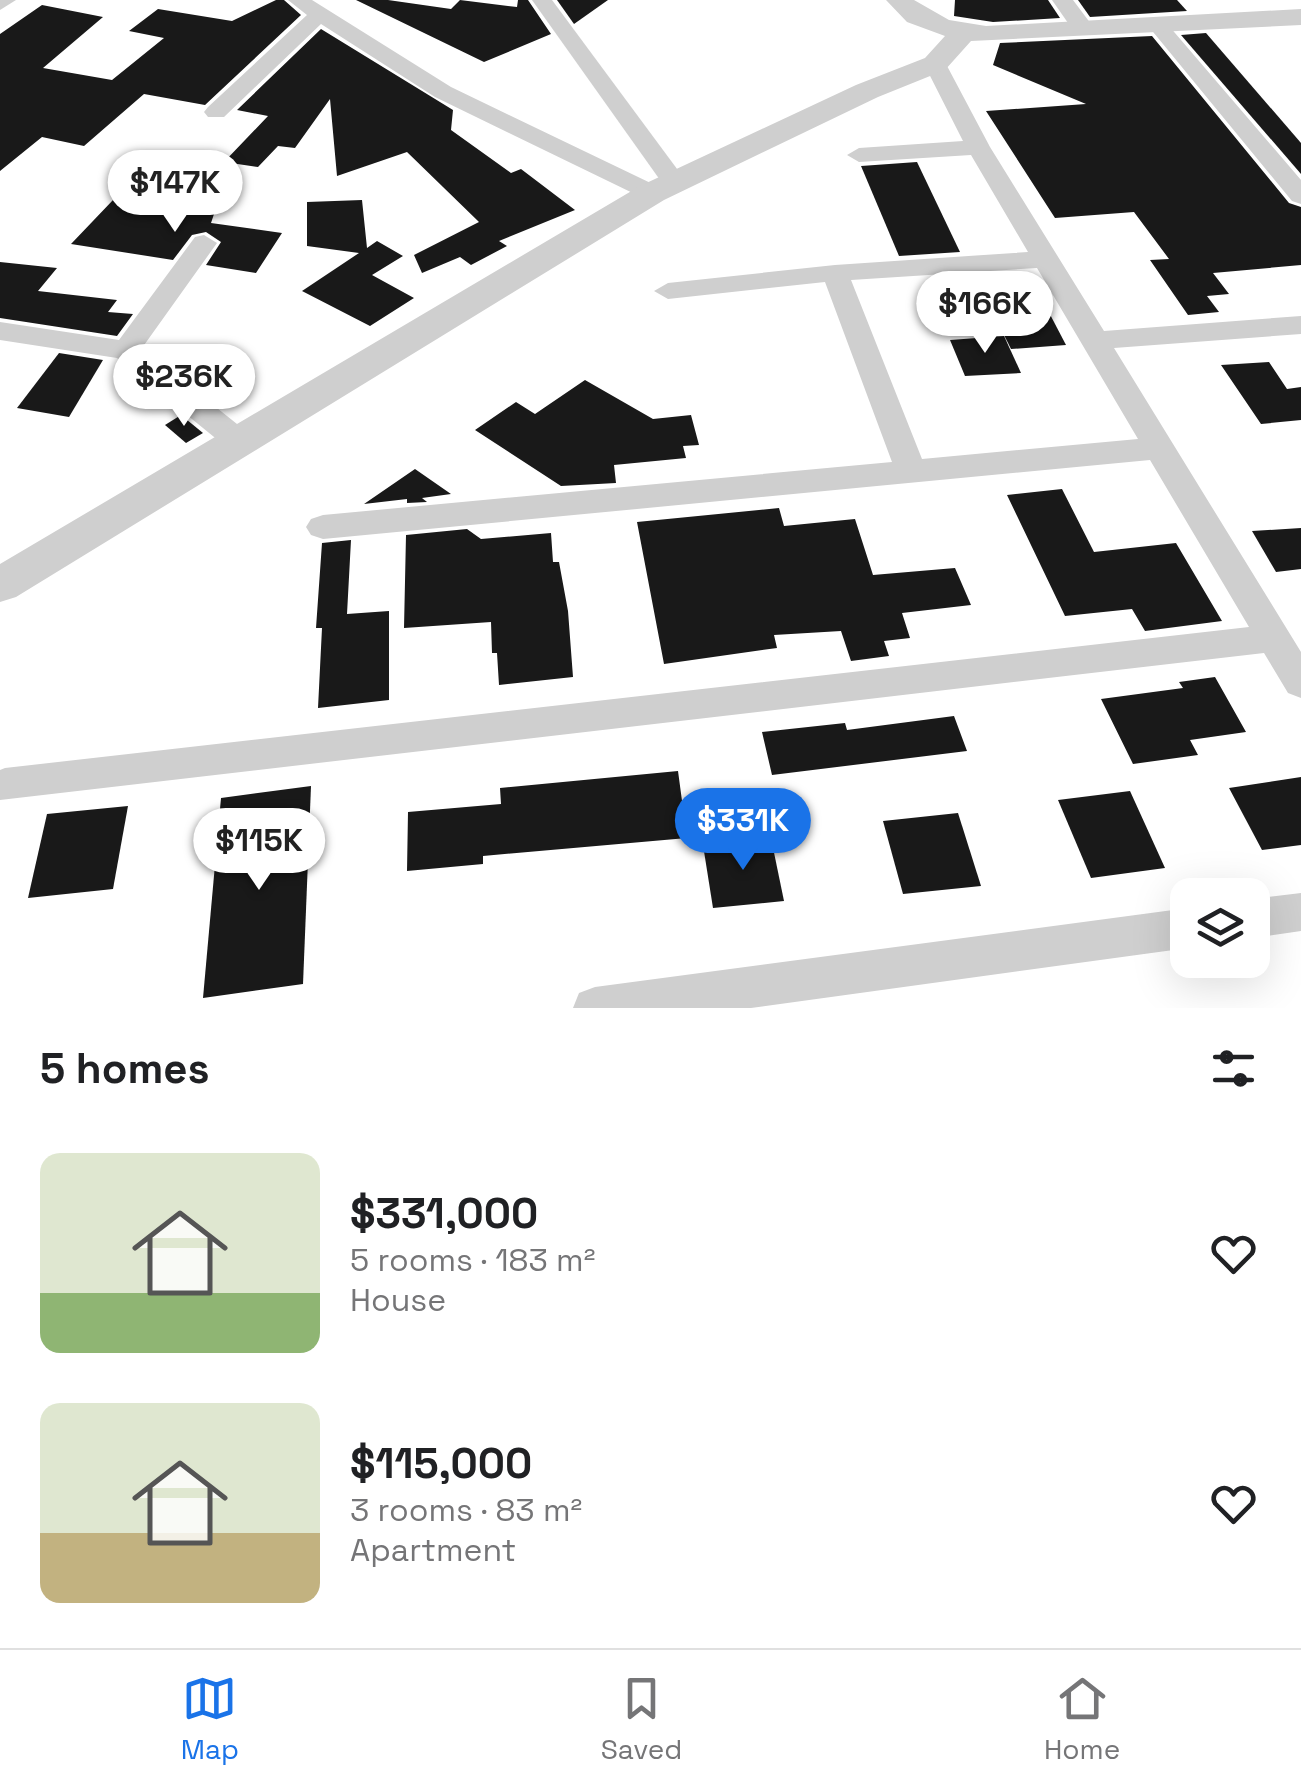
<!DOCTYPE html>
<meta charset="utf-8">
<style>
body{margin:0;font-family:"Space Grotesk",sans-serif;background:#f2f2f2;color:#202124;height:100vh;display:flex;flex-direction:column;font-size:38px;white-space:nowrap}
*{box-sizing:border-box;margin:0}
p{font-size:32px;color:#757577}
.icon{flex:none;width:55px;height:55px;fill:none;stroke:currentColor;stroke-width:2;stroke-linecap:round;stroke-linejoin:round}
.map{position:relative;height:1008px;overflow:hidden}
.panel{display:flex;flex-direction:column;background:#fff;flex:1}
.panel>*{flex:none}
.buttons{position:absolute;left:1170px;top:878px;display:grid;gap:20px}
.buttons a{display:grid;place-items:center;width:100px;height:100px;border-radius:20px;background:#fff;box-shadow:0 10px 40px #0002;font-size:50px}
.price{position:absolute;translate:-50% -85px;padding:0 22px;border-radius:35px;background:#fff;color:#222;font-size:32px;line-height:65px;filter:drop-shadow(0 2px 5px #0008)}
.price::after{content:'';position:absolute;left:50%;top:60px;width:30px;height:22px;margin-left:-15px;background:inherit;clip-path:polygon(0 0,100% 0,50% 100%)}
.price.selected{background:#1a73e8;color:#fff}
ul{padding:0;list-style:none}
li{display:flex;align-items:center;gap:30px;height:250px;padding:0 40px}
li span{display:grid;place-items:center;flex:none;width:280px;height:200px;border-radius:20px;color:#555}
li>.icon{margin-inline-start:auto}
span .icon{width:120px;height:120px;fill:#fffc;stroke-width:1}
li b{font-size:42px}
h2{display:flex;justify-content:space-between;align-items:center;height:120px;padding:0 40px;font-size:42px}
.dock{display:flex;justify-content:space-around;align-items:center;height:140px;border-top:2px solid #e0e0e0;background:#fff;font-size:28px;color:#757577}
.dock a{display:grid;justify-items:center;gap:5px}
.dock .selected{color:#1a73e8}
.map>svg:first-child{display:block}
.building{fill:#191919}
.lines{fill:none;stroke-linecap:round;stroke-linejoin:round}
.minor{fill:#cfcfcf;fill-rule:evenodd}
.tertiary{fill:#cfcfcf;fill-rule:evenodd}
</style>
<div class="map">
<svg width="1301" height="1008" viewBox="0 0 1301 1008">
<rect width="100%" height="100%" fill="#fff"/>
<g class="building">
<polygon points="276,0 284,0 301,15 205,105 144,94 84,146 42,137 0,171 0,34 42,5 103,17 43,68 112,80 164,38 129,31 158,9 232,21"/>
<polygon points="356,0 388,0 451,9 460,0 517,7 518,0 528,0 551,34 484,62"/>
<polygon points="557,0 608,0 574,24"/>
<polygon points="955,0 1048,0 1060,18 993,22 954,16"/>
<polygon points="1078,0 1177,0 1187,11 1090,17"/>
<polygon points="321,29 453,110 451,130 511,173 521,169 575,210 499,241 507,246 471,265 460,257 422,273 414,255 479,222 407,152 337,176 330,99 295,148 278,146 258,167 224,162 268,116 237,110"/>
<polygon points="1206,33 1301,143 1301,174 1181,35"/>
<polygon points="1152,36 1289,203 1301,207 1301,265 1213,273 1229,294 1207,296 1219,312 1188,315 1150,260 1169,259 1134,212 1055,218 986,111 1086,104 993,65 1000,43"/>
<polygon points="917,162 960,252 899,256 861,166"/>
<polygon points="113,200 214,214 211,223 282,233 256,273 206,265 221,242 206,232 192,235 173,260 71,244"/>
<polygon points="362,200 367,248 377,241 403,256 372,275 414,298 370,326 302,291 359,253 307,246 307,202"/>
<polygon points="0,262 57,268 38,291 117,300 108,312 133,314 117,336 0,318"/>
<polygon points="1032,280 1066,345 1011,349 979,284"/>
<polygon points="1004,336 1021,373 965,376 950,340"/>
<polygon points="59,353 103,360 69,417 17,408"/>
<polygon points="1269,362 1287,389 1301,387 1301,420 1261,424 1221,365"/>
<polygon points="585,380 653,419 691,415 699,445 683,446 686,458 614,465 616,483 561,486 475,430 516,402 535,414"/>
<polygon points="181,415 203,433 186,443 165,425"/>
<polygon points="415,469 451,494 422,498 427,502 407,503 407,499 364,504"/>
<polygon points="1062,489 1094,552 1176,543 1222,621 1145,631 1132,609 1065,616 1007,495"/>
<polygon points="779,508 784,526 855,519 873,575 955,568 971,605 902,613 910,638 884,641 889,656 851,661 841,631 774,635 777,648 664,664 637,522"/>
<polygon points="1301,528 1301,569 1276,572 1252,531"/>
<polygon points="467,529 481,539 551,533 553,562 559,562 568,611 573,677 499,685 497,653 492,653 491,622 404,628 406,535"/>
<polygon points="351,540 347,614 389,611 389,700 318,708 322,628 316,628 322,543"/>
<polygon points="1215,677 1246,732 1190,740 1198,755 1133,764 1101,699 1183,688 1179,682"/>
<polygon points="954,716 967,751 772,775 762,732 845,723 847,730"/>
<polygon points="678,771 687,838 483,856 483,864 407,871 408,812 501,804 500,788"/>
<polygon points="1301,777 1301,845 1262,850 1229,788"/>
<polygon points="311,786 303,984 203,998 221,798"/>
<polygon points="1130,791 1165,868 1091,878 1058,800"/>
<polygon points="128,806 113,889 28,898 47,814"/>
<polygon points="958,813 981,886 903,894 883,821"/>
<polygon points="771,838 784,901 713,908 703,845"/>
</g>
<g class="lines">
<g class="minor">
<polygon points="0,0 16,0 0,10"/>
<polygon points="288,0 312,0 451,87 661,188 665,193 661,198 643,198 435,97 321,24 224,117 208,117 204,112 208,107 307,15"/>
<polygon points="532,0 552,0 683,177 686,182 683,187 665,187"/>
<polygon points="1052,0 1073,0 1094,28 1091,33 1075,33"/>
<polygon points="1156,17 1163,19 1301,180 1301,204 1292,201 1149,27 1145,23 1149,19"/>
<path d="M935,57l11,7 44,83 114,184 197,-15v18l-187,14 187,304v46l-13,-5 -24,-40 -1264,147v-30l5,-2 1244,-141 -99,-167 -827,79 -12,-4 -5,-8 5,-8 12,-4 569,-53 -67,-180 -157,17 -14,-8 14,-8 167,-18 193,-13 -57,-97 -112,7 -12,-7 12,-7 104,-7 -39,-77zM1037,268l101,171 -216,20 -71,-179z"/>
<polygon points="204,235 217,243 142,348 252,436 257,443 252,450 241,453 230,450 117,358 0,340 0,322 119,340 195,237"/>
<polygon points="1301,893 1301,931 1252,938 1252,899"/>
<polygon points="1188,908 1188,948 751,1008 573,1008 579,993 595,987"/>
</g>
<polygon class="tertiary" points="886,0 914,0 949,20 986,26 1301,9 1301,25 971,41 945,70 878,97 664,200 16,597 0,602 0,564 640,186 856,85 925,58 945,36 907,22"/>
</g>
</svg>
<div class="buttons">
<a><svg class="icon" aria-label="layers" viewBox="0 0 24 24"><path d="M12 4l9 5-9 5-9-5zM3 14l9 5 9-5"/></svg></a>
</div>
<b class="price" style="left:175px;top:235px">$147K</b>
<b class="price" style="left:985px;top:356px">$166K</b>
<b class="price" style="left:184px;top:429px">$236K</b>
<b class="price selected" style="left:743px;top:873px">$331K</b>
<b class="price" style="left:259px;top:893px">$115K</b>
</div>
<section class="panel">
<h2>5 homes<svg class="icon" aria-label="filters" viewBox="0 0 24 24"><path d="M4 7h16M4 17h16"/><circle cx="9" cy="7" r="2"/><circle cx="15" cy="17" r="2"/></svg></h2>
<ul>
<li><span style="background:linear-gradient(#dfe7d0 70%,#8fb573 0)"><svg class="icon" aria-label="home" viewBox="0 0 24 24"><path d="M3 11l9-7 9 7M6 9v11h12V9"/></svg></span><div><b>$331,000</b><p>5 rooms · 183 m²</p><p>House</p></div><svg class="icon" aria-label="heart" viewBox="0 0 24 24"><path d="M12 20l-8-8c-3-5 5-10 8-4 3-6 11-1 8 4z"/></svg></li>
<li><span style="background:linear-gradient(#dfe7d0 65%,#c2b280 0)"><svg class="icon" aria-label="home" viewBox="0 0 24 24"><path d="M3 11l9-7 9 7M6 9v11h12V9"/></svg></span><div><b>$115,000</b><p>3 rooms · 83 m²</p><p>Apartment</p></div><svg class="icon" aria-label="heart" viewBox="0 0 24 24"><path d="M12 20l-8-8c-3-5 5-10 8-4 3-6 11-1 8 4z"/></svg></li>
</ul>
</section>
<nav class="dock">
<a class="selected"><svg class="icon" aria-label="map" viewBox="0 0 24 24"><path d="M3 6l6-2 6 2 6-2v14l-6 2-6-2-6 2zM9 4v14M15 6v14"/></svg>Map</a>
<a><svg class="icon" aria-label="saved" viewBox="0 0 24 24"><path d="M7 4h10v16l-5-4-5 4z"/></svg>Saved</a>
<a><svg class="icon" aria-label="home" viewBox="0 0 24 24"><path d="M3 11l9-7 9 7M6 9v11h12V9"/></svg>Home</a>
</nav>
